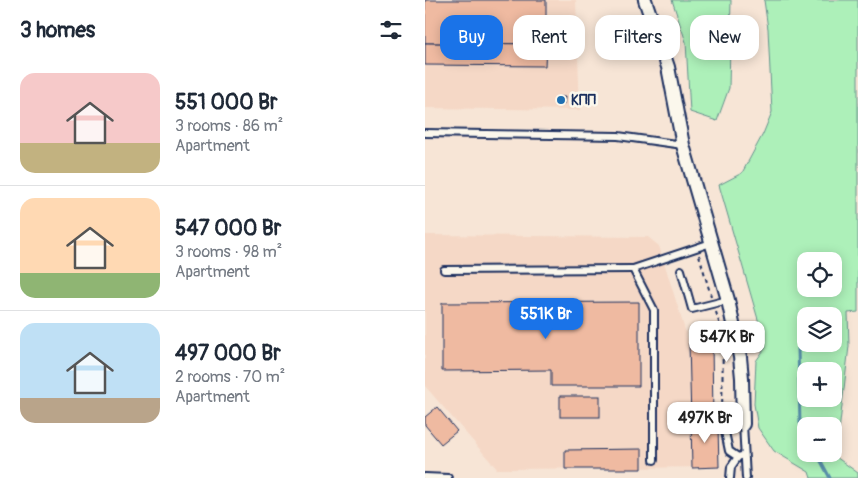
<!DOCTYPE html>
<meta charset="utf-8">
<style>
body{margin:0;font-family:Pangolin,sans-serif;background:#f6f6f7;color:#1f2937;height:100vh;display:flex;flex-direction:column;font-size:19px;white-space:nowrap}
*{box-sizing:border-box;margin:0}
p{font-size:16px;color:#747a83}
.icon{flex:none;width:28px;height:28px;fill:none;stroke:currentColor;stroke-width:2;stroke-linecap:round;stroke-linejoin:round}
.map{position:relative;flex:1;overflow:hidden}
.sheet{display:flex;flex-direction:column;background:#fff;width:425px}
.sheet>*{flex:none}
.hud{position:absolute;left:15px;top:15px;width:342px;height:45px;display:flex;gap:10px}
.tools{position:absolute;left:372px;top:252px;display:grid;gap:10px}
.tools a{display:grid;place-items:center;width:45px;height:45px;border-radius:10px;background:#fff;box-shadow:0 2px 12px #0003;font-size:25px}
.price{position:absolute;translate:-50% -42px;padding:0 11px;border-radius:10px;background:#fff;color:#222;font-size:16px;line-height:32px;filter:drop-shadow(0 1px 2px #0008)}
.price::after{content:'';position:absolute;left:50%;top:30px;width:15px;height:11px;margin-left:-8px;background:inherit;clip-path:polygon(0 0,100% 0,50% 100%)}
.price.selected{background:#1a73e8;color:#fff}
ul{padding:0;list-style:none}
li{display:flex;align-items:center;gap:15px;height:125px;padding:0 20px}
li+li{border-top:1px solid #e0e1e3}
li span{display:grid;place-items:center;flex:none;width:140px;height:100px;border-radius:15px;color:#555}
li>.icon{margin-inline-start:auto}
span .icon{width:60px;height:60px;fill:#fffc;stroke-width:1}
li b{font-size:21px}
h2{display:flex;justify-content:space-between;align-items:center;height:60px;padding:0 20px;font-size:21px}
.pill{padding:0 18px;border-radius:15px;background:#fff;box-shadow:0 2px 12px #0003;font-size:18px;line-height:45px}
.pill.selected{background:#1a73e8;color:#fff}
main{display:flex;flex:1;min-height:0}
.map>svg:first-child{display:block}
.built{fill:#f5d8c6}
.green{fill:#adf0b9;stroke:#64908c;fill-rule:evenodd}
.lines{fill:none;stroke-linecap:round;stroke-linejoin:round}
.stream{stroke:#588faa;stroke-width:3}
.building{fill:#efbaa1;stroke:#1b2f5e}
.lane-casing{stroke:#1b2f5e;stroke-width:10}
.street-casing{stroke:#1b2f5e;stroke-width:16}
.path{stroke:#1b2f5e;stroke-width:2;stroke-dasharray:4 4;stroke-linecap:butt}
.lane{stroke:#fbf7ec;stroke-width:6}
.street{stroke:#fbf7ec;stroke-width:12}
.poi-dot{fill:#1f6fb2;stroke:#fbf7ec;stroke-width:2}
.labels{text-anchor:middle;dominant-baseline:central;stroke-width:5;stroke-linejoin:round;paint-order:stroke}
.poi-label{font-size:14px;font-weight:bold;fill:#1b2f5e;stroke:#fbf7ec;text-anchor:start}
</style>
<main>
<section class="sheet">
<h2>3 homes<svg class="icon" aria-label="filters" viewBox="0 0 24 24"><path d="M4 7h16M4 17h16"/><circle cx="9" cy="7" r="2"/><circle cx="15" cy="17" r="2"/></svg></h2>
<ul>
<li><span style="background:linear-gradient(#f6c9c9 70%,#c2b280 0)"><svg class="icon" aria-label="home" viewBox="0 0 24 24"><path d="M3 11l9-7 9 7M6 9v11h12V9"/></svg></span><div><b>551 000 Br</b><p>3 rooms · 86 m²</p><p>Apartment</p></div></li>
<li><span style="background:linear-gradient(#ffd9b3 75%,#8fb573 0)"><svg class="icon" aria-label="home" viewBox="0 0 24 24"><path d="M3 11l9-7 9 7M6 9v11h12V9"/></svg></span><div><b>547 000 Br</b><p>3 rooms · 98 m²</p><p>Apartment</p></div></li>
<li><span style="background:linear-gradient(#bfe0f5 75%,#b9a48a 0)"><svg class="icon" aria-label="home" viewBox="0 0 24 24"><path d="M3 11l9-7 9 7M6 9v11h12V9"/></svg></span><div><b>497 000 Br</b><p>2 rooms · 70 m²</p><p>Apartment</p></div></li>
</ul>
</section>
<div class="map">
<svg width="433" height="478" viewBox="0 0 433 478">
<rect width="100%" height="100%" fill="#f7e5d6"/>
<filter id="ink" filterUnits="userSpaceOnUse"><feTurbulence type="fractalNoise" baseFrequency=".02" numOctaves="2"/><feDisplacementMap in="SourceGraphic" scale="10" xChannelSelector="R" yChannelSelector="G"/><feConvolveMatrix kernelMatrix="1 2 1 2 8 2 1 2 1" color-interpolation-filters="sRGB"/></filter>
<g filter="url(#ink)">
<g class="built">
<polygon points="0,0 151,0 155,110 0,108"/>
<polygon points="0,235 223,237 234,246 264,343 287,342 288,426 293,427 294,467 72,469 0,386"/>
</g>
<g class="green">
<polygon points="247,0 306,0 304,88 292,121 265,112 261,42"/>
<path d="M339,0h94v312l-10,1 1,33 -13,111 22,16v5h-47l-2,-6 -35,-21 -16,-23 -4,-24 2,-43 10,-14 -47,-162 23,-12 21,-39 9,-22 -4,-83zM381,261h28v28h-28zM381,316h28v28h-28zM381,371h28v28h-28zM381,426h28v28h-28z"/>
</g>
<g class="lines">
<g class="stream">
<polyline points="373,349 375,423 381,434"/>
<polyline points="392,454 405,478"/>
</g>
</g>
<g class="building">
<polygon points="0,0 121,0 121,44 0,43"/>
<polygon points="0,43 121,44 120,66 0,65"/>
<polygon points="132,97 140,97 139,104 132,104"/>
<polygon points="214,302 214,386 126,386 126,370 17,371 17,303"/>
<polygon points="287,342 288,420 266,420 264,343"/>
<rect x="135" y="396" width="40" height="21"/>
<polygon points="12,407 32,431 16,444 0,425 0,417"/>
<polygon points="266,420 288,420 288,427 293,427 294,467 267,468"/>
<polygon points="217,449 217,469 140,469 140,450"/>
</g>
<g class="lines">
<defs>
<g id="lane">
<polyline points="0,133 193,136 258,145"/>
<polyline points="19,270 208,269"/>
<polyline points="256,270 267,309 303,300"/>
<polyline points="313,457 304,451 299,427 318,424 321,478"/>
<polyline points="229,460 229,310 208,269 286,243"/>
<polyline points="0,477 23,478"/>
<polyline points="305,478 306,467 313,457 316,456"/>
</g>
<polyline id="street" points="220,0 243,67 258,145 303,300 315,357 317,378 318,424"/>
</defs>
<use href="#lane" class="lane-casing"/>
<use href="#street" class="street-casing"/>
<g class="path">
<polyline points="274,255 286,296"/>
<polyline points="291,312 298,336 297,419"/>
</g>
<use href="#lane" class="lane"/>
<use href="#street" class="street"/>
</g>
</g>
<circle class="poi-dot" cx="136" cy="100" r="5"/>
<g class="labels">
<g class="poi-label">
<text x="146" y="100">КПП</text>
</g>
</g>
</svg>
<div class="tools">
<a><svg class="icon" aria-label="locate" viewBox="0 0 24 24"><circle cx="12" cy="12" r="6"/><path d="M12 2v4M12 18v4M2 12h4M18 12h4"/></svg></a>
<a><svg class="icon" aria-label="layers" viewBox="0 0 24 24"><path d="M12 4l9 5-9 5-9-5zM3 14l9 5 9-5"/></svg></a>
<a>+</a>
<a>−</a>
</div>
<b class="price selected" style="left:121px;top:340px">551K Br</b>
<b class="price" style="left:302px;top:363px">547K Br</b>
<b class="price" style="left:280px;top:444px">497K Br</b>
<div class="hud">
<a class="pill selected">Buy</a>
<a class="pill">Rent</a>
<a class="pill">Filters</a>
<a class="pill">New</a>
</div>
</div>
</main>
